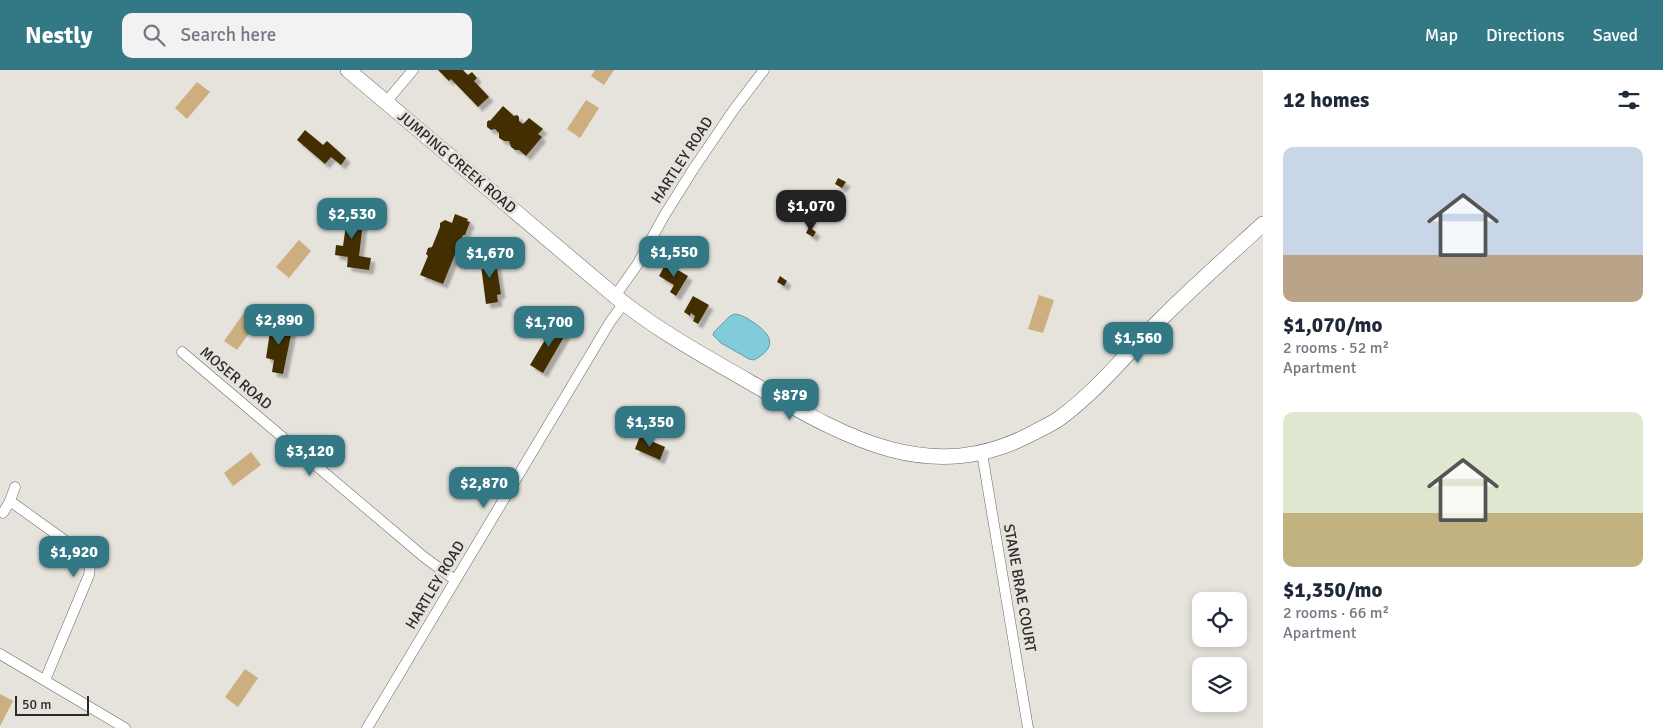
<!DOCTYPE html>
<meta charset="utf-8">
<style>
body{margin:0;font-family:Signika,sans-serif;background:#f2f2f3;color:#1f2937;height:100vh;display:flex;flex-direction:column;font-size:19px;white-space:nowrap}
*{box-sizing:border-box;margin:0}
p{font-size:16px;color:#747a83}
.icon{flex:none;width:28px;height:28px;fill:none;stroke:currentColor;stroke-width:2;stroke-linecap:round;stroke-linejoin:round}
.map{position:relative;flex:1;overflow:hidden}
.drawer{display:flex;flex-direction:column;background:#fff;width:400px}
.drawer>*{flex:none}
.fabs{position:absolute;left:1192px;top:522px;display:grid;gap:10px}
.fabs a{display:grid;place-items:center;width:55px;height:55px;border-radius:10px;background:#fff;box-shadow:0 2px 8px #0003;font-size:25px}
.scale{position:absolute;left:15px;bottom:12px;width:74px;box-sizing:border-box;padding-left:5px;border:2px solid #2d2b29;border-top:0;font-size:14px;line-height:18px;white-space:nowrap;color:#2d2b29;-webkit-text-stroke:4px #e6e2dc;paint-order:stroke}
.price{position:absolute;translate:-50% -42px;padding:0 11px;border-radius:10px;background:#337885;color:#fff;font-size:16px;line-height:32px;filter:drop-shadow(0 1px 2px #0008)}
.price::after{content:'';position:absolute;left:50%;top:30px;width:15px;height:11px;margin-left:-8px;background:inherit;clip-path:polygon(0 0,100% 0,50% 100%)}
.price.current{background:#222;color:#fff}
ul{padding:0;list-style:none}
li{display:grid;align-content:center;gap:10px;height:265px;padding:0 20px}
li span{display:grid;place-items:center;height:155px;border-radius:10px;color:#555}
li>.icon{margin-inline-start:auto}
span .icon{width:90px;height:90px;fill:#fffc;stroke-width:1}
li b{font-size:21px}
h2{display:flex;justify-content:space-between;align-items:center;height:60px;padding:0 20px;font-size:21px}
header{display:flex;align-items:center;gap:30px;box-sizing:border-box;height:70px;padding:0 25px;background:#337885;color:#fff}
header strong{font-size:24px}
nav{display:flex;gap:28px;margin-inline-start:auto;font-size:18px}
.search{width:350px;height:45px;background:#f2f2f3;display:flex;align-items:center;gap:12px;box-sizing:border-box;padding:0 18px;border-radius:10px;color:#747a83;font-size:19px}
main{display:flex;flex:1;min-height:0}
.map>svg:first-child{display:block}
.green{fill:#ccae7f}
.water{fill:#80ccdb;stroke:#679ca6}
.building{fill:#432e05;filter:url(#shadow)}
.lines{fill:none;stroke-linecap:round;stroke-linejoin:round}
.street-casing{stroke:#6a6762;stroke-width:11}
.secondary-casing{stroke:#6a6762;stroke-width:16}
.street{stroke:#fff;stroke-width:10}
.secondary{stroke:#fff;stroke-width:15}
.labels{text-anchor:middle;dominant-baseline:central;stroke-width:5;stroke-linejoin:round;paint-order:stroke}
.street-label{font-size:15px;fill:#2d2b29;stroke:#e6e2dc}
</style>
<header>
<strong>Nestly</strong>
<div class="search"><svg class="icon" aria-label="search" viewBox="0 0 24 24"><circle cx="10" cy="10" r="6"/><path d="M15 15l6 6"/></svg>Search here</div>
<nav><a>Map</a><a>Directions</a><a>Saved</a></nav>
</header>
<main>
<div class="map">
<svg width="1263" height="658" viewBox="0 0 1263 658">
<defs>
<filter id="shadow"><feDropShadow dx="4.5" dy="4.5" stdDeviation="1" flood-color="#0004"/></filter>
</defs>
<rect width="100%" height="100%" fill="#e6e2dc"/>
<g class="green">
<polygon points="595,0 614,0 604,15 591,6"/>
<polygon points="197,12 210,22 187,49 175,38"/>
<polygon points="586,30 599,38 580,68 567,59"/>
<polygon points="299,170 311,181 289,208 276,197"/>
<polygon points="1039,225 1054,230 1043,263 1028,259"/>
<polygon points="244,243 257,252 237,280 224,271"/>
<polygon points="251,382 261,395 233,416 224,403"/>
<polygon points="245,599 258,608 238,637 225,627"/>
<polygon points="0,624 13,631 0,656"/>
</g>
<path class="water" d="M735,244c7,1 12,4 18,8 19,13 25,25 1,38l-5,-1 -28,-16 -8,-8 1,-3 16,-16z"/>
<g class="building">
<polygon points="438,0 463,0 468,5 472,2 477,8 474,11 489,27 478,37 451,9 449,11"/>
<polygon points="503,36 514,46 517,45 519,47 519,51 523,54 529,48 543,59 538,64 542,67 526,86 519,80 515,80 511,77 509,71 504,71 499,68 499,63 495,59 491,60 487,57 487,52 489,50 490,51"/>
<polygon points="305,60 323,75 327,71 346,88 341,95 331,87 325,94 297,70"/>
<polygon points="838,108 846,112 842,118 835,114"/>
<polygon points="342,141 364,144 359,186 371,188 369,200 347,197 348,187 335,185 336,175 343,176 346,155 341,155 341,152 335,151 336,142 342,143"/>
<polygon points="455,144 468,149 467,151 470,152 465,165 463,165 443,214 420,205 428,186 426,184 428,178 432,177 440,157 440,153 445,150 452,153"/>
<polygon points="809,157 816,162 813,167 806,163"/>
<polygon points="495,186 501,224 497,225 498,232 486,234 480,188"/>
<polygon points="666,193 688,206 676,226 670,222 674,215 659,206"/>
<polygon points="780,206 787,211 784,216 777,212"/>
<polygon points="693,226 709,235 698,254 693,251 695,246 691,243 690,246 684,242"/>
<polygon points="276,252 293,255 283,304 272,302 274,290 266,288 271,255 275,256"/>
<polygon points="555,253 568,260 543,303 530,295"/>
<polygon points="640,366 665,377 660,390 635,379"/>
</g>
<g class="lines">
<defs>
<g id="street">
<polyline points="386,32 413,0"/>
<polyline points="615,226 637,195 664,146 694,98 735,38 764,0"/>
<polyline points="182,282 424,487 455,510"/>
<polyline points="982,383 1028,658"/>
<path d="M10,431l71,51c8,7 10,13 8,23l-44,105"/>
<polyline points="3,443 10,431 15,417"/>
<polyline points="0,584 125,658"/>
<polyline points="367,658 610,252 624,233"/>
</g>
<path id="secondary" d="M348,0l267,226c40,33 86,58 131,84 93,53 181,110 287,53 9,-5 19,-9 27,-15 38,-28 67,-65 100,-98 33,-33 68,-64 103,-96"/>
</defs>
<use href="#street" class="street-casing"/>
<use href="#secondary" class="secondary-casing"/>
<use href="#street" class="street"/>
<use href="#secondary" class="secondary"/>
</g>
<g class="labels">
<g class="street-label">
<text transform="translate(682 90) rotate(-57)">HARTLEY ROAD</text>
<text transform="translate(457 92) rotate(40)">JUMPING CREEK ROAD</text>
<text transform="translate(236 308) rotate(40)">MOSER ROAD</text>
<text transform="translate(435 515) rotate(-59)">HARTLEY ROAD</text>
<text transform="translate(1020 518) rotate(80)">STANE BRAE COURT</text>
</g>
</g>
</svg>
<div class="fabs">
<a><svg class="icon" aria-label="locate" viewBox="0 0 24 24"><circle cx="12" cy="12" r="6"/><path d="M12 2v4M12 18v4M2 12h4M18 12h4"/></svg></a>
<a><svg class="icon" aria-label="layers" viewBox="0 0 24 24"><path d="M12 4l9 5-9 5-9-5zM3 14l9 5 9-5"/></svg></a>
</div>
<div class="scale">50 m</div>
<b class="price current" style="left:811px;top:162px">$1,070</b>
<b class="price" style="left:352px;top:170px">$2,530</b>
<b class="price" style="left:674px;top:208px">$1,550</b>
<b class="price" style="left:490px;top:209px">$1,670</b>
<b class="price" style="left:279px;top:276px">$2,890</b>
<b class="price" style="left:549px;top:278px">$1,700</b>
<b class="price" style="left:1138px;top:294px">$1,560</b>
<b class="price" style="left:790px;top:351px">$879</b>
<b class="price" style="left:650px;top:378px">$1,350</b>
<b class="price" style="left:310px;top:407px">$3,120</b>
<b class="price" style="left:484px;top:439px">$2,870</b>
<b class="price" style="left:74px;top:508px">$1,920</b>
</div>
<section class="drawer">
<h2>12 homes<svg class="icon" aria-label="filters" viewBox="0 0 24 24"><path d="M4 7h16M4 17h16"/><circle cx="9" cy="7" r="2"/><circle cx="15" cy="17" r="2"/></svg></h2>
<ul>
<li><span style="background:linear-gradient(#c9d6e8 70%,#b9a48a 0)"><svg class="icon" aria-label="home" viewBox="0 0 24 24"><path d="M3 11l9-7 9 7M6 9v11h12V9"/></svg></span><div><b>$1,070/mo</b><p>2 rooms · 52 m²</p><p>Apartment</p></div></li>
<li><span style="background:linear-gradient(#dfe7d0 65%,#c2b280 0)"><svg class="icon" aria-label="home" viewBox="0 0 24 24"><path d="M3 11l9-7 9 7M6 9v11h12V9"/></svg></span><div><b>$1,350/mo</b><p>2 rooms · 66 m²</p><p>Apartment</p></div></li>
</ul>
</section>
</main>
